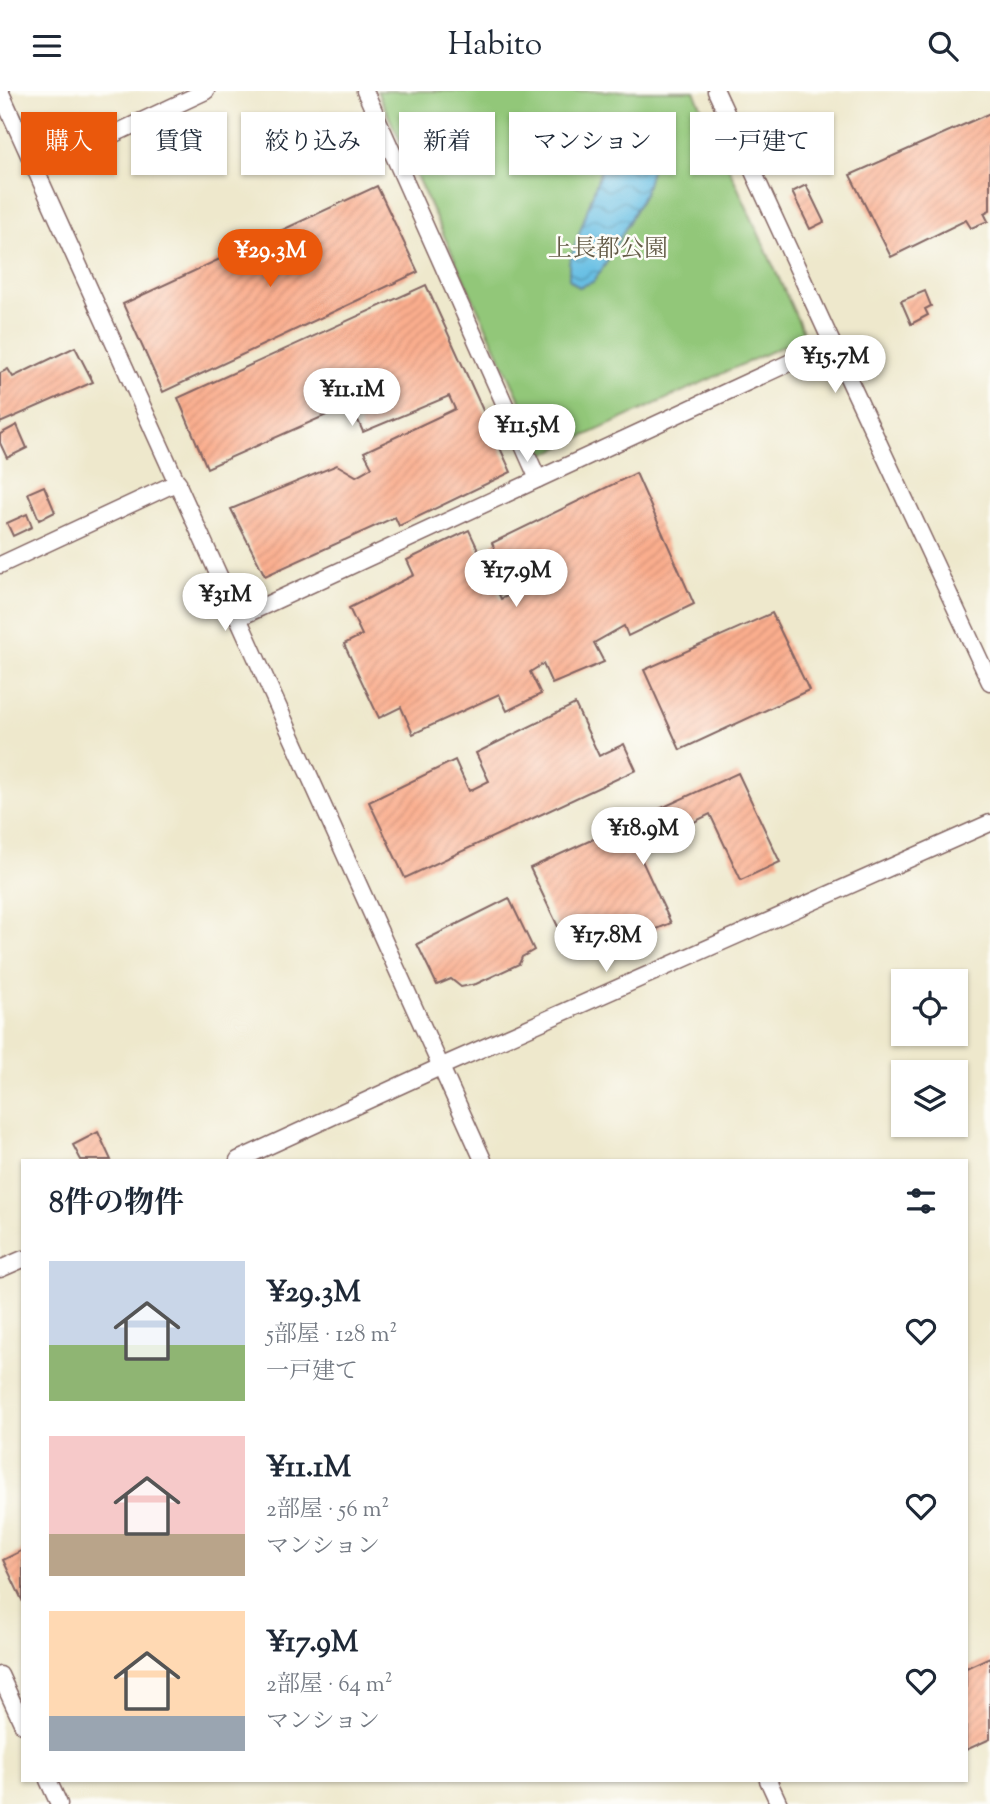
<!DOCTYPE html>
<html lang="ja">
<meta charset="utf-8">
<style>
body{margin:0;font-family:"Sorts Mill Goudy","Noto Serif JP",serif;background:#f2f2f3;color:#1f2937;height:100vh;display:flex;flex-direction:column;font-size:26px;white-space:nowrap}
*{box-sizing:border-box;margin:0}
p{font-size:23px;color:#747a83}
.icon{flex:none;width:38px;height:38px;fill:none;stroke:currentColor;stroke-width:2;stroke-linecap:round;stroke-linejoin:round}
.map{position:relative;flex:1;overflow:hidden}
.sheet{position:absolute;left:21px;top:1068px;width:947px;height:623px;display:flex;flex-direction:column;background:#fff;border-radius:0px;box-shadow:0 2px 5px #0004}
.sheet>*{flex:none}
.hud{position:absolute;left:21px;top:21px;width:948px;height:63px;display:flex;gap:14px}
.tools{position:absolute;left:891px;top:878px;display:grid;gap:14px}
.tools a{display:grid;place-items:center;width:77px;height:77px;border-radius:0px;background:#fff;box-shadow:0 2px 5px #0004;font-size:35px}
.price{position:absolute;translate:-50% -60px;padding:0 16px;border-radius:24px;background:#fff;color:#222;font-size:23px;line-height:46px;filter:drop-shadow(0 2px 4px #0008)}
.price::after{content:'';position:absolute;left:50%;top:42px;width:21px;height:16px;margin-left:-10px;background:inherit;clip-path:polygon(0 0,100% 0,50% 100%)}
.price.current{background:#ea580c;color:#fff}
ul{padding:0;list-style:none}
li{display:flex;align-items:center;gap:21px;height:175px;padding:0 28px}
li span{display:grid;place-items:center;flex:none;width:196px;height:140px;border-radius:0px;color:#555}
li>.icon{margin-inline-start:auto}
span .icon{width:84px;height:84px;fill:#fffc;stroke-width:1}
li b{font-size:30px}
h2{display:flex;justify-content:space-between;align-items:center;height:84px;padding:0 28px;font-size:30px}
.chip{padding:0 24px;border-radius:0px;background:#fff;box-shadow:0 2px 5px #0004;font-size:24px;line-height:63px}
.chip.current{background:#ea580c;color:#fff}
header{display:flex;justify-content:space-between;align-items:center;height:91px;padding:0 28px;background:#fff;font-size:32px;font-weight:600}
.map>svg:first-child{display:block}
.park{fill:#92c779;stroke:#6e7352;stroke-width:2}
.water{fill:url(#water-waves);stroke:#586f88;stroke-width:2}
.building{fill:url(#building-hatch)}
.lines{fill:none;stroke-linecap:round;stroke-linejoin:round}
.minor-casing{stroke:#836563;stroke-width:19}
.minor{stroke:#fff;stroke-width:16}
.labels{text-anchor:middle;dominant-baseline:central;stroke-width:5;stroke-linejoin:round;paint-order:stroke}
.park-label{font-size:24px;fill:#635a46;stroke:#fdfcf7}
</style>
<header><svg class="icon" aria-label="menu" viewBox="0 0 24 24"><path d="M4 6h16M4 12h16M4 18h16"/></svg>Habito<svg class="icon" aria-label="search" viewBox="0 0 24 24"><circle cx="10" cy="10" r="6"/><path d="M15 15l6 6"/></svg></header>
<div class="map">
<svg width="990" height="1713" viewBox="0 0 990 1713">
<defs>
<pattern id="water-waves" width="16" height="10" patternUnits="userSpaceOnUse" patternTransform="scale(1.75)"><rect width="16" height="10" fill="#67bfe4"/><path d="M0 5q4-4 8 0t8 0" fill="none" stroke="#579bb9"/></pattern>
<pattern id="building-hatch" width="6" height="6" patternUnits="userSpaceOnUse" patternTransform="scale(1.75)"><rect width="6" height="6" fill="#faad8d"/><path d="M-1 1l2-2M0 6l6-6M5 7l2-2" fill="none" stroke="#d8947a"/></pattern>
</defs>
<rect width="100%" height="100%" fill="#fdfcf7"/>
<filter id="ink" filterUnits="userSpaceOnUse"><feTurbulence type="fractalNoise" baseFrequency=".0143" numOctaves="2"/><feDisplacementMap in="SourceGraphic" scale="14" xChannelSelector="R" yChannelSelector="G"/><feConvolveMatrix kernelMatrix="1 2 1 2 8 2 1 2 1" color-interpolation-filters="sRGB"/></filter>
<filter id="wash" filterUnits="userSpaceOnUse"><feTurbulence type="fractalNoise" baseFrequency=".00686" numOctaves="4" result="noise"/><feDisplacementMap in="SourceGraphic" scale="28" xChannelSelector="R" yChannelSelector="G"/><feGaussianBlur stdDeviation="1.57" result="paint"/><feColorMatrix in="noise" values="0 0 0 0 0 0 0 0 0 0 0 0 0 0 0 0 0 1.4 0 .05"/><feComposite in="paint" operator="in"/></filter>
<g filter="url(#wash)">
<rect width="100%" height="100%" fill="#eee8cc"/>
<polygon class="park" points="377,0 694,0 805,245 545,363"/>
<polygon class="water" points="639,21 652,31 653,72 645,101 607,171 593,191 579,196 569,188 569,172 615,38 629,23"/>
<g id="blocks">
<g class="building">
<polygon points="990,22 990,119 984,122 988,130 971,137 966,129 891,166 850,84"/>
<polygon points="806,94 824,131 810,138 792,101"/>
<polygon points="377,95 418,181 163,301 123,213"/>
<polygon points="426,194 511,381 399,435 395,426 265,485 231,418 337,374 356,385 372,376 364,361 455,318 449,305 363,341 351,313 207,377 178,307"/>
<polygon points="925,200 931,215 925,218 928,224 911,233 901,210"/>
<polygon points="75,256 93,291 0,332 0,282 8,278 13,286"/>
<polygon points="17,334 27,357 7,367 0,352 0,343"/>
<polygon points="636,382 694,513 628,545 624,535 594,552 604,571 552,593 543,573 530,581 541,603 507,620 499,603 413,643 401,616 379,627 344,553 362,544 349,517 414,484 407,469 469,439 501,508 530,494 522,475 506,483 492,452"/>
<polygon points="44,395 55,421 39,429 28,402"/>
<polygon points="27,423 32,436 13,445 7,432"/>
<polygon points="772,522 809,599 680,659 644,579"/>
<polygon points="575,613 599,665 624,653 636,679 405,787 369,711 455,669 469,700 489,690 476,662"/>
<polygon points="738,682 780,771 741,789 710,723 637,759 671,832 622,853 618,845 572,865 530,777"/>
<polygon points="509,807 534,859 522,866 519,873 476,893 461,896 451,888 437,894 417,853"/>
<polygon points="98,1041 111,1069 81,1069 73,1054"/>
<polygon points="23,1459 23,1511 3,1469"/>
<polygon points="990,1566 990,1648 966,1659 966,1577"/>
</g>
</g>
</g>
<g filter="url(#ink)">
<use href="#blocks" fill-opacity="0" stroke="#836563" stroke-width="2"/>
<g class="lines">
<defs>
<g id="minor">
<polyline points="0,0 483,1069"/>
<polyline points="365,0 538,388"/>
<polyline points="716,0 832,252 990,591"/>
<polyline points="37,79 206,0"/>
<polyline points="0,474 178,391"/>
<polyline points="238,527 832,252"/>
<polyline points="238,1069 440,976 990,732"/>
<polyline points="0,1178 23,1168"/>
<polyline points="0,1584 23,1634"/>
<polyline points="48,1689 59,1713"/>
<polyline points="768,1689 779,1713"/>
</g>
</defs>
<use href="#minor" class="minor-casing"/>
<use href="#minor" class="minor"/>
</g>
</g>
<g class="labels">
<g class="park-label">
<text x="608" y="159">上長都公園</text>
</g>
</g>
</svg>
<div class="tools">
<a><svg class="icon" aria-label="locate" viewBox="0 0 24 24"><circle cx="12" cy="12" r="6"/><path d="M12 2v4M12 18v4M2 12h4M18 12h4"/></svg></a>
<a><svg class="icon" aria-label="layers" viewBox="0 0 24 24"><path d="M12 4l9 5-9 5-9-5zM3 14l9 5 9-5"/></svg></a>
</div>
<b class="price current" style="left:270px;top:198px">¥29.3M</b>
<b class="price" style="left:835px;top:304px">¥15.7M</b>
<b class="price" style="left:352px;top:337px">¥11.1M</b>
<b class="price" style="left:527px;top:373px">¥11.5M</b>
<b class="price" style="left:516px;top:518px">¥17.9M</b>
<b class="price" style="left:225px;top:542px">¥31M</b>
<b class="price" style="left:643px;top:776px">¥18.9M</b>
<b class="price" style="left:606px;top:883px">¥17.8M</b>
<div class="hud">
<a class="chip current">購入</a>
<a class="chip">賃貸</a>
<a class="chip">絞り込み</a>
<a class="chip">新着</a>
<a class="chip">マンション</a>
<a class="chip">一戸建て</a>
</div>
<section class="sheet">
<h2>8件の物件<svg class="icon" aria-label="filters" viewBox="0 0 24 24"><path d="M4 7h16M4 17h16"/><circle cx="9" cy="7" r="2"/><circle cx="15" cy="17" r="2"/></svg></h2>
<ul>
<li><span style="background:linear-gradient(#c9d6e8 60%,#8fb573 0)"><svg class="icon" aria-label="home" viewBox="0 0 24 24"><path d="M3 11l9-7 9 7M6 9v11h12V9"/></svg></span><div><b>¥29.3M</b><p>5部屋 · 128 m²</p><p>一戸建て</p></div><svg class="icon" aria-label="heart" viewBox="0 0 24 24"><path d="M12 20l-8-8c-3-5 5-10 8-4 3-6 11-1 8 4z"/></svg></li>
<li><span style="background:linear-gradient(#f6c9c9 70%,#b9a48a 0)"><svg class="icon" aria-label="home" viewBox="0 0 24 24"><path d="M3 11l9-7 9 7M6 9v11h12V9"/></svg></span><div><b>¥11.1M</b><p>2部屋 · 56 m²</p><p>マンション</p></div><svg class="icon" aria-label="heart" viewBox="0 0 24 24"><path d="M12 20l-8-8c-3-5 5-10 8-4 3-6 11-1 8 4z"/></svg></li>
<li><span style="background:linear-gradient(#ffd9b3 75%,#9aa5b1 0)"><svg class="icon" aria-label="home" viewBox="0 0 24 24"><path d="M3 11l9-7 9 7M6 9v11h12V9"/></svg></span><div><b>¥17.9M</b><p>2部屋 · 64 m²</p><p>マンション</p></div><svg class="icon" aria-label="heart" viewBox="0 0 24 24"><path d="M12 20l-8-8c-3-5 5-10 8-4 3-6 11-1 8 4z"/></svg></li>
</ul>
</section>
</div>
